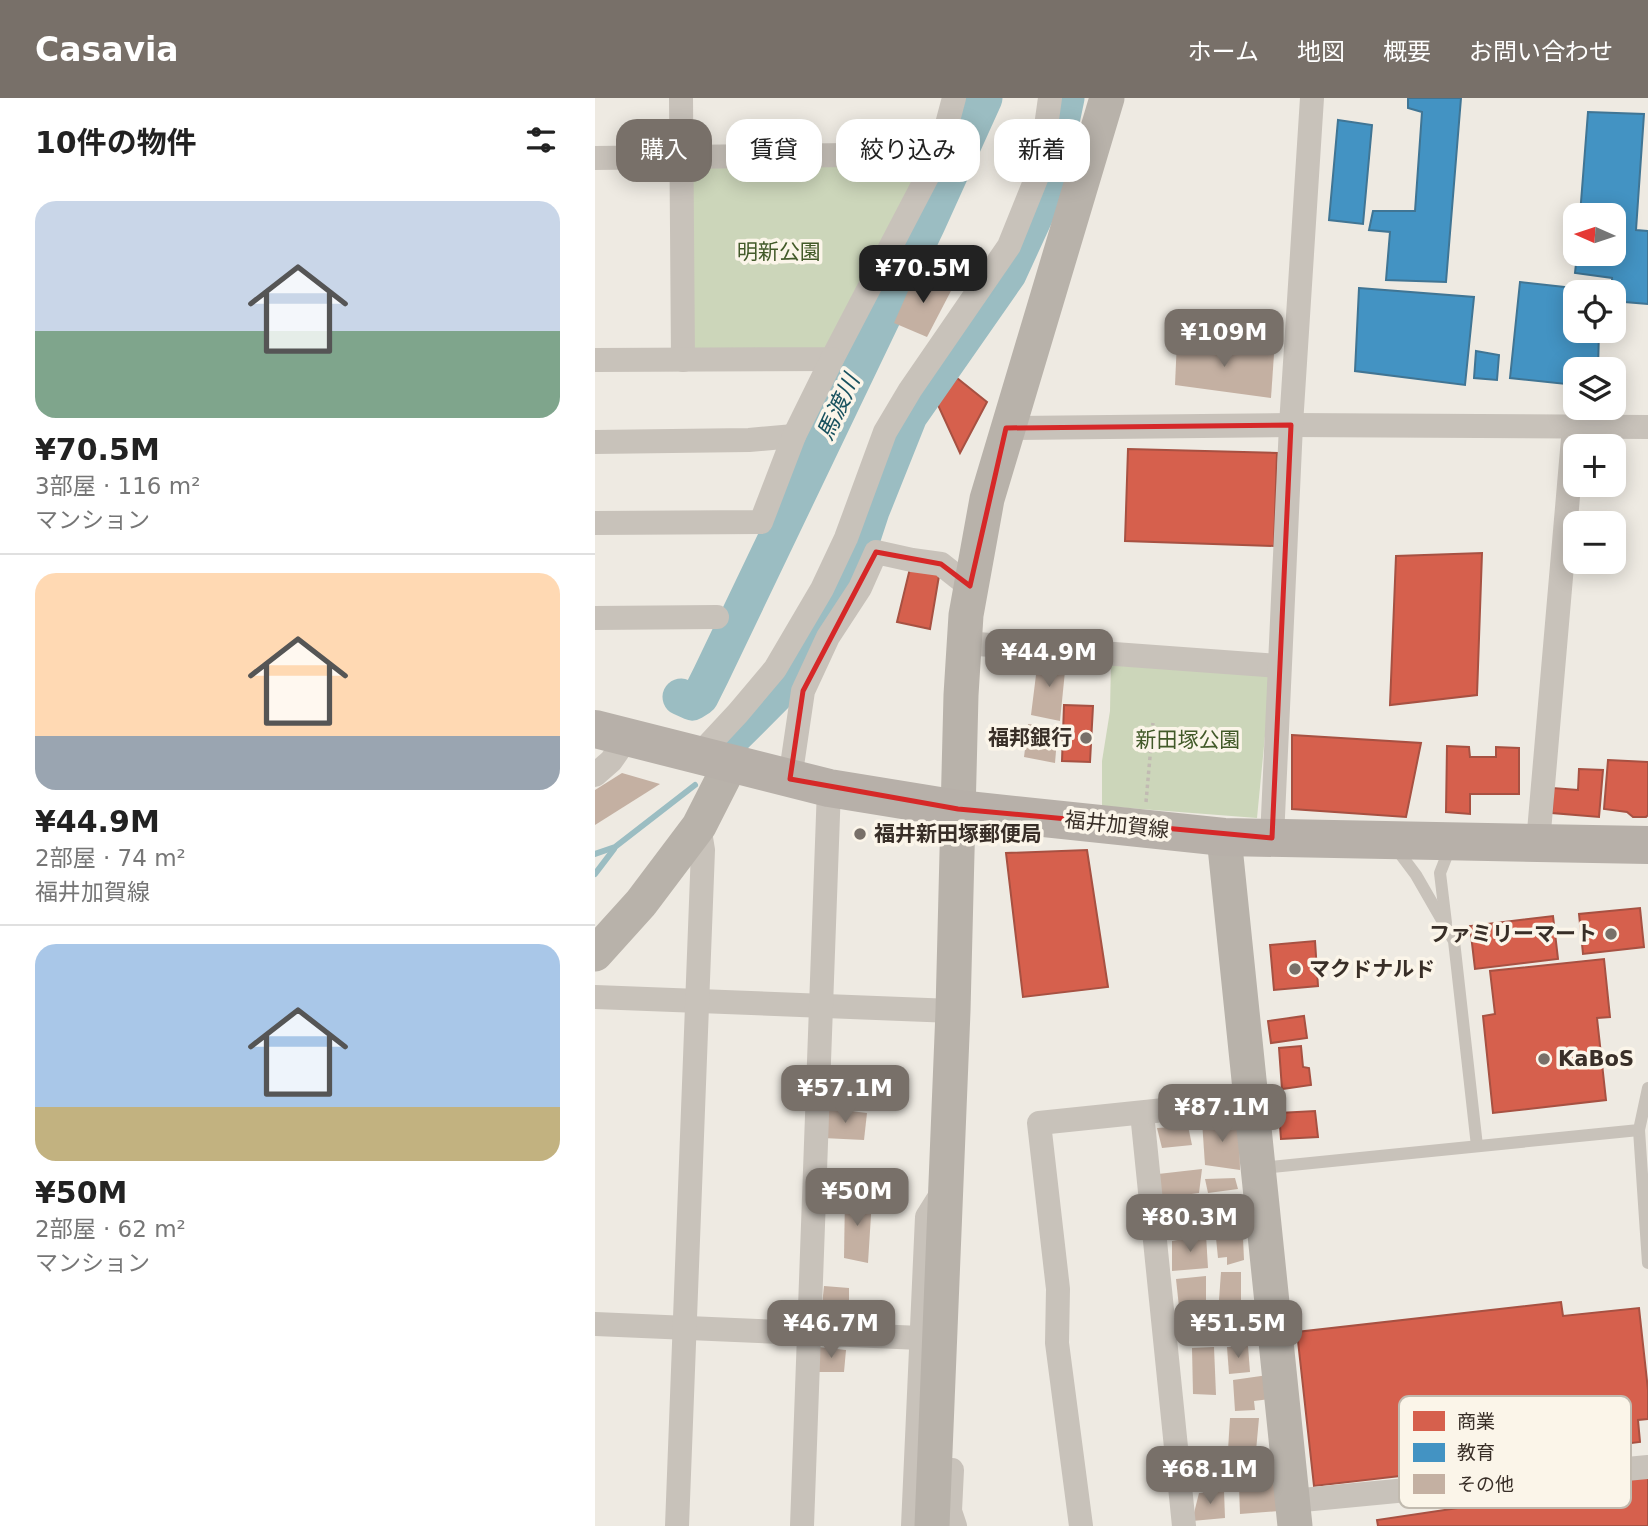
<!DOCTYPE html>
<html lang="ja">
<meta charset="utf-8">
<style>
body{margin:0;font-family:"DejaVu Sans","Noto Sans JP",sans-serif;background:#f2f2f2;color:#222;height:100vh;display:flex;flex-direction:column;font-size:26px;white-space:nowrap}
*{box-sizing:border-box;margin:0}
p{font-size:23px;color:#767676}
.icon{flex:none;width:38px;height:38px;fill:none;stroke:currentColor;stroke-width:2;stroke-linecap:round;stroke-linejoin:round}
.map{position:relative;flex:1;overflow:hidden}
.panel{display:flex;flex-direction:column;background:#fff;width:595px}
.panel>*{flex:none}
.top-card{position:absolute;left:21px;top:21px;width:665px;height:63px;display:flex;gap:14px}
.needle{width:46px;rotate:273deg}
.fabs{position:absolute;left:968px;top:105px;display:grid;gap:14px}
.fabs a{display:grid;place-items:center;width:63px;height:63px;border-radius:14px;background:#fff;box-shadow:0 4px 18px #0003;font-size:35px}
.price{position:absolute;translate:-50% -60px;padding:0 16px;border-radius:14px;background:#787069;color:#fff;font-size:23px;line-height:46px;filter:drop-shadow(0 2px 4px #0008)}
.price::after{content:'';position:absolute;left:50%;top:42px;width:21px;height:16px;margin-left:-10px;background:inherit;clip-path:polygon(0 0,100% 0,50% 100%)}
.price.current{background:#222;color:#fff}
ul{padding:0;list-style:none}
li{display:grid;align-content:center;gap:14px;height:371px;padding:0 35px}
li+li{border-top:2px solid #e0e0e0}
li span{display:grid;place-items:center;height:217px;border-radius:21px;color:#555}
li>.icon{margin-inline-start:auto}
span .icon{width:126px;height:126px;fill:#fffc;stroke-width:1}
li b{font-size:30px}
h2{display:flex;justify-content:space-between;align-items:center;height:84px;padding:0 35px;font-size:30px}
.chip{padding:0 24px;border-radius:21px;background:#fff;box-shadow:0 4px 18px #0003;font-size:24px;line-height:63px}
.chip.current{background:#787069;color:#fff}
header{display:flex;align-items:center;gap:42px;box-sizing:border-box;height:98px;padding:0 35px;background:#787069;color:#fff}
header strong{font-size:33px}
nav{display:flex;gap:38px;margin-inline-start:auto;font-size:24px}
main{display:flex;flex:1;min-height:0}
.map>svg:first-child{display:block}
.green{fill:#ccd6ba}
.shops{fill:#d6604d;stroke:#a75142;stroke-width:2}
.schools{fill:#4393c3;stroke:#407594;stroke-width:2}
.lines{fill:none;stroke-linecap:round;stroke-linejoin:round}
.stream{stroke:#9bbdc2;stroke-width:6}
.river{stroke:#9bbdc2;stroke-width:37}
.building{fill:#c4b0a2}
.path{stroke:#c1bab2;stroke-width:3.5;stroke-dasharray:3.5 3.5;stroke-linecap:butt}
.lane{stroke:#c8c2ba;stroke-width:12}
.street{stroke:#c8c2ba;stroke-width:24}
.secondary{stroke:#b8b2aa;stroke-width:35}
.primary{stroke:#b7b0a9;stroke-width:38}
.marked{fill:none;stroke:#d62828;stroke-width:5;stroke-linejoin:round}
.poi-dot{fill:#787069;stroke:#fbf5e9;stroke-width:2.5}
.labels{text-anchor:middle;dominant-baseline:central;stroke-width:7;stroke-linejoin:round;paint-order:stroke}
.park-label{font-size:21px;fill:#425a29;stroke:#fbf5e9}
.poi-label{font-size:21px;font-weight:bold;fill:#392f28;stroke:#fbf5e9;text-anchor:start}
.street-label{font-size:21px;fill:#392f28;stroke:#fbf5e9}
.water-label{font-size:23px;font-style:italic;fill:#19525f;stroke:#fbf5e9}
.key{fill:#fbf5e9;stroke:#c1baaf;stroke-width:2}
.key-label{font-size:19px;fill:#392f28}
</style>
<header>
<strong>Casavia</strong>
<nav><a>ホーム</a><a>地図</a><a>概要</a><a>お問い合わせ</a></nav>
</header>
<main>
<section class="panel">
<h2>10件の物件<svg class="icon" aria-label="filters" viewBox="0 0 24 24"><path d="M4 7h16M4 17h16"/><circle cx="9" cy="7" r="2"/><circle cx="15" cy="17" r="2"/></svg></h2>
<ul>
<li><span style="background:linear-gradient(#c9d6e8 60%,#7fa58c 0)"><svg class="icon" aria-label="home" viewBox="0 0 24 24"><path d="M3 11l9-7 9 7M6 9v11h12V9"/></svg></span><div><b>¥70.5M</b><p>3部屋 · 116 m²</p><p>マンション</p></div></li>
<li><span style="background:linear-gradient(#ffd9b3 75%,#9aa5b1 0)"><svg class="icon" aria-label="home" viewBox="0 0 24 24"><path d="M3 11l9-7 9 7M6 9v11h12V9"/></svg></span><div><b>¥44.9M</b><p>2部屋 · 74 m²</p><p>福井加賀線</p></div></li>
<li><span style="background:linear-gradient(#a9c7e8 75%,#c2b280 0)"><svg class="icon" aria-label="home" viewBox="0 0 24 24"><path d="M3 11l9-7 9 7M6 9v11h12V9"/></svg></span><div><b>¥50M</b><p>2部屋 · 62 m²</p><p>マンション</p></div></li>
</ul>
</section>
<div class="map">
<svg width="1053" height="1428" viewBox="0 0 1053 1428">
<rect width="100%" height="100%" fill="#eeeae2"/>
<g class="green">
<polygon points="344,56 237,261 88,262 86,59"/>
<polygon points="516,562 676,576 662,720 507,708 507,663 515,613"/>
</g>
<g class="shops">
<polygon points="362,280 392,304 365,355 342,305"/>
<polygon points="533,351 682,355 679,448 530,443"/>
<polygon points="887,455 882,597 795,607 801,458"/>
<polygon points="317,462 346,466 335,531 302,524"/>
<polygon points="469,607 498,608 495,664 467,663"/>
<polygon points="697,637 826,645 811,719 697,711"/>
<polygon points="852,648 874,649 875,659 901,659 901,649 924,650 924,696 875,696 875,716 851,714"/>
<polygon points="1013,662 1053,664 1053,717 1051,719 1038,719 1032,714 1009,711"/>
<polygon points="984,671 1008,672 1004,719 957,715 958,690 983,692"/>
<polygon points="492,752 513,889 428,899 411,755"/>
<polygon points="1045,810 1049,849 988,856 984,816"/>
<polygon points="958,818 963,861 880,871 875,828"/>
<polygon points="720,843 723,888 679,892 675,847"/>
<polygon points="1009,861 1015,919 1002,920 1011,1002 898,1015 888,918 900,916 895,873"/>
<polygon points="709,918 712,940 676,945 673,923"/>
<polygon points="706,948 708,969 714,970 716,987 687,991 684,950"/>
<polygon points="720,1013 723,1039 686,1041 684,1015"/>
<polygon points="966,1204 968,1218 1044,1210 1053,1292 1053,1321 1043,1322 1045,1344 973,1353 970,1339 898,1348 900,1367 719,1388 702,1234"/>
<polygon points="1053,1373 1053,1428 783,1428 782,1422 910,1403"/>
</g>
<g class="schools">
<polygon points="813,0 866,0 851,184 791,182 795,134 774,132 778,113 820,113 827,14 813,10"/>
<polygon points="993,14 1049,16 1041,132 1053,133 1053,206 1018,203 1017,180 980,175 982,156 1018,156 1018,117 985,117"/>
<polygon points="743,22 777,27 768,126 734,122"/>
<polygon points="925,184 1006,193 980,194 980,233 1004,233 1003,271 980,271 980,287 915,280"/>
<polygon points="764,190 879,199 870,287 760,273"/>
<polygon points="881,253 904,257 902,282 879,280"/>
</g>
<g class="lines">
<g class="stream">
<polyline points="0,756 20,749 100,687"/>
<polyline points="0,776 19,751"/>
</g>
<g class="river">
<polyline points="86,599 97,604 105,599 116,577 332,126 389,0"/>
<polyline points="137,640 183,594 253,483 276,413 314,318 413,176 452,91 471,0"/>
</g>
</g>
<g class="building">
<polygon points="321,175 358,189 332,239 299,225"/>
<polygon points="582,242 679,256 676,300 580,287"/>
<polygon points="443,561 471,563 465,623 436,617"/>
<polygon points="433,626 463,629 460,665 429,659"/>
<polygon points="27,675 65,686 0,727 0,692"/>
<polygon points="231,1010 272,1015 269,1042 228,1040"/>
<polygon points="644,1022 645,1072 610,1067 607,1023"/>
<polygon points="593,1028 597,1047 567,1050 562,1030"/>
<polygon points="607,1071 604,1095 567,1100 563,1076"/>
<polygon points="640,1080 643,1091 613,1095 610,1081"/>
<polygon points="250,1097 277,1101 273,1165 249,1160"/>
<polygon points="606,1101 607,1133 574,1136 572,1105"/>
<polygon points="639,1102 642,1128 615,1130 614,1106"/>
<polygon points="611,1137 613,1170 577,1173 577,1143"/>
<polygon points="621,1140 648,1140 649,1162 632,1167 632,1159 623,1160"/>
<polygon points="626,1174 646,1174 646,1202 624,1202"/>
<polygon points="611,1178 611,1207 584,1209 581,1181"/>
<polygon points="229,1188 254,1190 254,1228 225,1227"/>
<polygon points="653,1210 655,1237 626,1239 625,1212"/>
<polygon points="653,1248 655,1274 634,1276 632,1249"/>
<polygon points="223,1249 251,1252 249,1274 221,1274"/>
<polygon points="619,1249 621,1297 598,1296 597,1250"/>
<polygon points="673,1277 675,1301 659,1303 660,1312 640,1313 638,1282"/>
<polygon points="635,1320 664,1320 661,1353 633,1352"/>
<polygon points="675,1360 684,1413 645,1416 643,1361"/>
<polygon points="633,1364 631,1387 609,1389 607,1365"/>
<polygon points="629,1393 630,1420 597,1423 604,1395"/>
</g>
<g class="lines">
<polyline class="path" points="551,704 558,625"/>
<g class="lane">
<polyline points="800,749 821,777 859,843 882,1048"/>
<polyline points="851,825 845,775 856,747"/>
<polyline points="1044,1032 1053,1165"/>
<polyline points="666,1070 1044,1032 1053,990"/>
</g>
<g class="street">
<polyline points="86,0 88,262"/>
<polyline points="0,60 344,56"/>
<polyline points="0,262 237,261 344,56 359,0"/>
<polyline points="411,330 696,327 1053,329"/>
<polyline points="0,344 154,342 199,338"/>
<polyline points="0,425 166,424 199,338 237,261"/>
<polyline points="0,520 122,519"/>
<polyline points="369,545 684,568"/>
<polyline points="103,658 143,615 180,571 227,491 251,440 290,334 315,292 414,148 445,71 455,0"/>
<polyline points="0,677 16,663 32,640"/>
<polyline points="195,681 208,593 233,539 265,490 281,454 317,462 346,466 375,489"/>
<polyline points="677,740 696,327 717,0"/>
<polyline points="943,745 979,329"/>
<polyline points="0,899 358,913"/>
<polyline points="547,1015 589,1428"/>
<polyline points="0,1226 326,1240"/>
<polyline points="357,1372 355,1413 360,1428"/>
<polyline points="697,1403 1053,1369"/>
<polyline points="82,1428 108,752 104,728"/>
<polyline points="207,1428 234,690"/>
<polyline points="318,1428 332,1119 349,1092"/>
<polyline points="486,1428 462,1245 463,1191 444,1025 656,1003"/>
</g>
<g class="secondary">
<polyline points="629,739 700,1428"/>
<polyline points="0,856 46,805 104,728 135,667"/>
<polyline points="337,1428 358,913 366,597 371,517 392,401 512,0"/>
</g>
<polyline class="primary" points="0,631 234,690 363,711 629,739 1053,747"/>
</g>
<path class="marked" d="M696,327l-19,413 -314,-29 -168,-30 13,-88 73,-139 65,12 29,22 36,-158z"/>
<g class="poi-dot">
<circle cx="491" cy="640" r="7"/>
<circle cx="265" cy="736" r="7"/>
<circle cx="1016" cy="836" r="7"/>
<circle cx="700" cy="871" r="7"/>
<circle cx="949" cy="961" r="7"/>
</g>
<g class="labels">
<g class="park-label">
<text x="184" y="154">明新公園</text>
<text x="593" y="642">新田塚公園</text>
</g>
<g class="poi-label">
<text x="477" y="640" text-anchor="end">福邦銀行</text>
<text x="279" y="736">福井新田塚郵便局</text>
<text x="1002" y="836" text-anchor="end">ファミリーマート</text>
<text x="714" y="871">マクドナルド</text>
<text x="963" y="961">KaBoS</text>
</g>
<g class="street-label">
<text transform="translate(522 727) rotate(6)">福井加賀線</text>
</g>
<g class="water-label">
<text transform="translate(243 309) rotate(-65)">馬渡川</text>
</g>
</g>
<rect x="804" y="1298" width="232" height="112" rx="10" class="key"/>
<rect x="818" y="1313" width="32" height="20" fill="#d6604d"/>
<rect x="818" y="1345" width="32" height="19" fill="#4393c3"/>
<rect x="818" y="1376" width="32" height="20" fill="#c4b0a2"/>
<g class="key-label">
<text x="862" y="1330">商業</text>
<text x="862" y="1361">教育</text>
<text x="862" y="1393">その他</text>
</g>
</svg>
<div class="fabs">
<a><svg class="needle" viewBox="-14 -14 28 28"><path d="M0-13l5 13h-10z" fill="#e53935"/><path d="M0 13l5-13h-10z" fill="#767676"/></svg></a>
<a><svg class="icon" aria-label="locate" viewBox="0 0 24 24"><circle cx="12" cy="12" r="6"/><path d="M12 2v4M12 18v4M2 12h4M18 12h4"/></svg></a>
<a><svg class="icon" aria-label="layers" viewBox="0 0 24 24"><path d="M12 4l9 5-9 5-9-5zM3 14l9 5 9-5"/></svg></a>
<a>+</a>
<a>−</a>
</div>
<b class="price current" style="left:328px;top:207px">¥70.5M</b>
<b class="price" style="left:629px;top:271px">¥109M</b>
<b class="price" style="left:454px;top:591px">¥44.9M</b>
<b class="price" style="left:250px;top:1027px">¥57.1M</b>
<b class="price" style="left:627px;top:1046px">¥87.1M</b>
<b class="price" style="left:262px;top:1130px">¥50M</b>
<b class="price" style="left:595px;top:1156px">¥80.3M</b>
<b class="price" style="left:236px;top:1262px">¥46.7M</b>
<b class="price" style="left:643px;top:1262px">¥51.5M</b>
<b class="price" style="left:615px;top:1408px">¥68.1M</b>
<div class="top-card">
<a class="chip current">購入</a>
<a class="chip">賃貸</a>
<a class="chip">絞り込み</a>
<a class="chip">新着</a>
</div>
</div>
</main>
